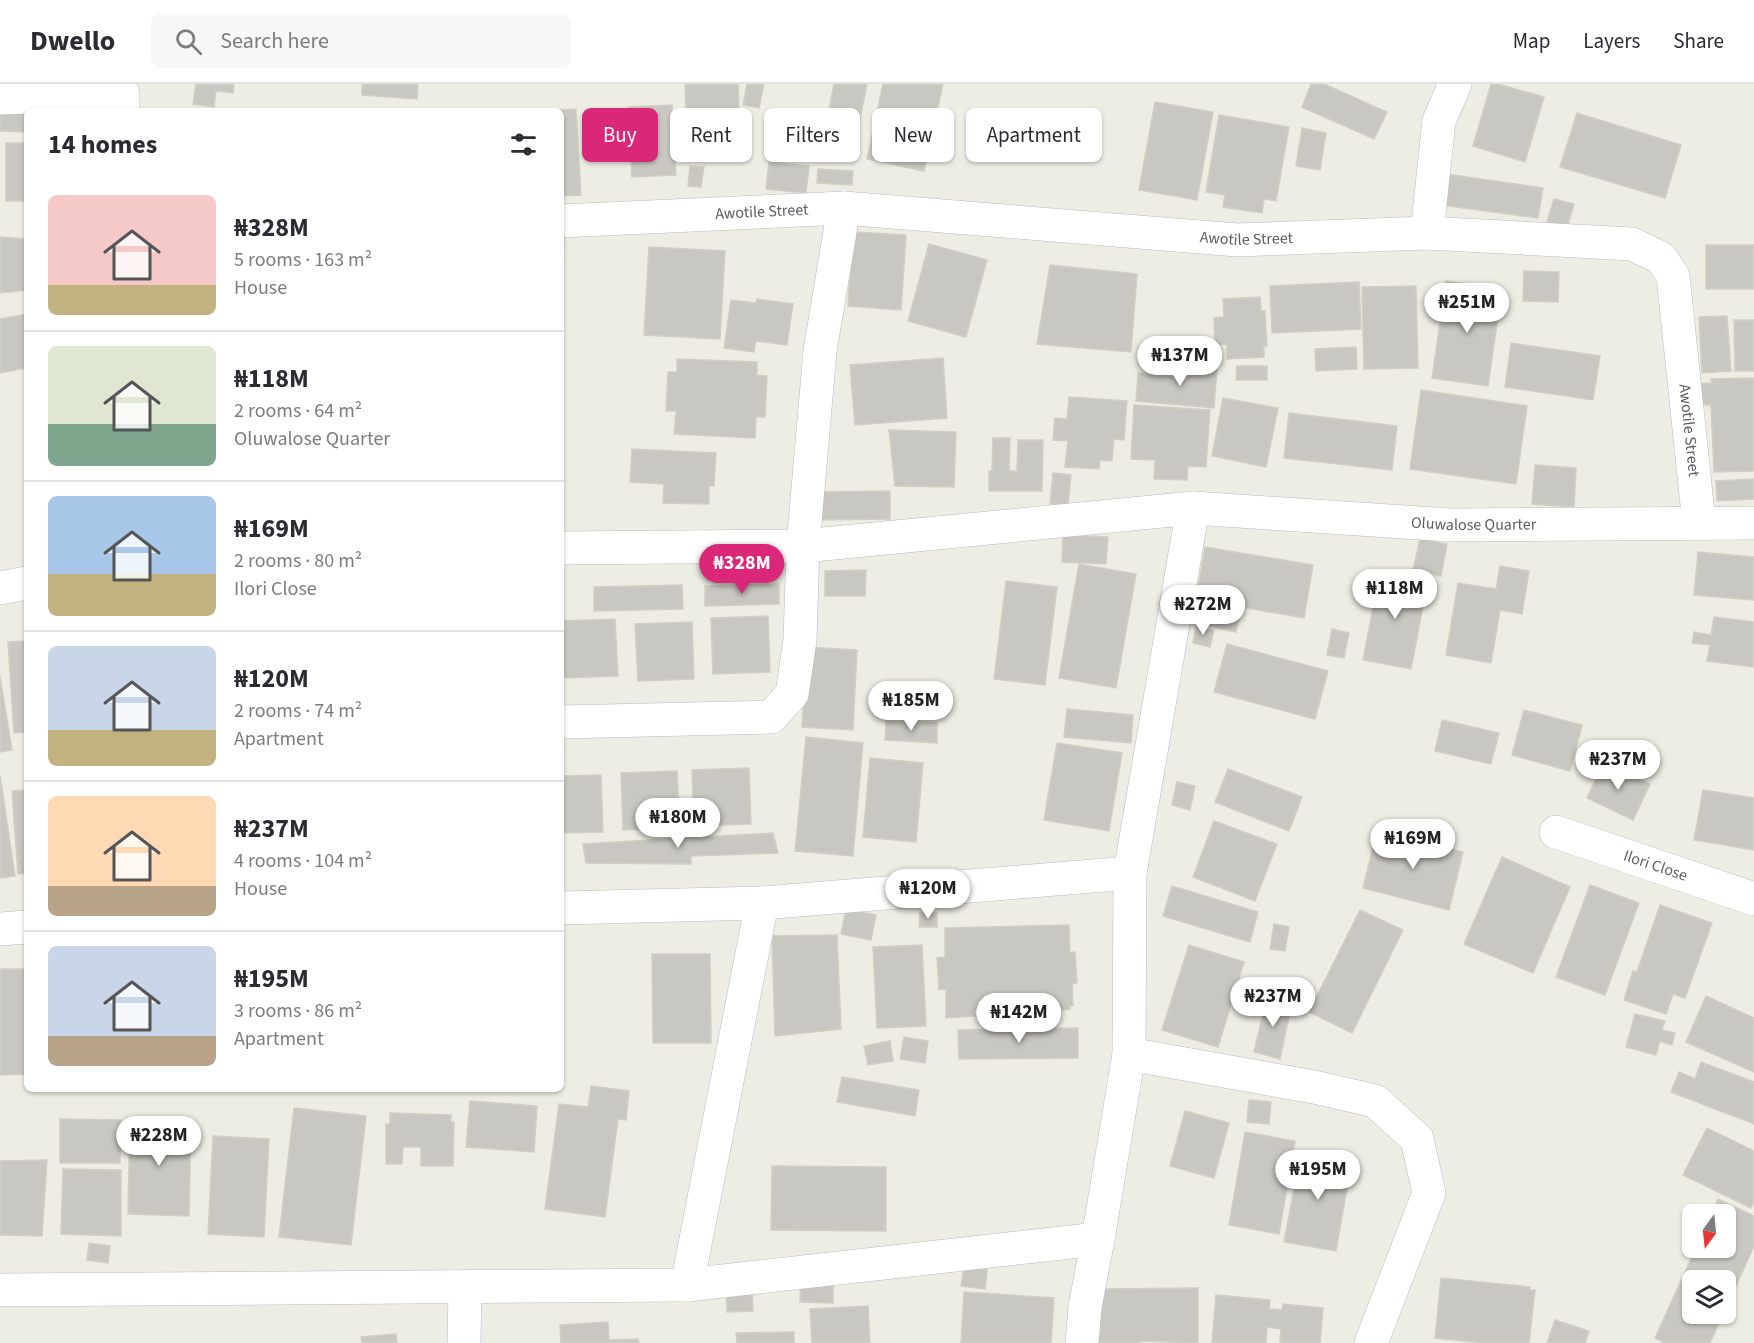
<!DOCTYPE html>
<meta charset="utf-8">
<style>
body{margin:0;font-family:"Source Sans 3",sans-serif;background:#f7f7f7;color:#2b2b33;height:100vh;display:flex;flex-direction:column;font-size:22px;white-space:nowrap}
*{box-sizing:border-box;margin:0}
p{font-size:20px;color:#7c7c81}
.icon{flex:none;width:33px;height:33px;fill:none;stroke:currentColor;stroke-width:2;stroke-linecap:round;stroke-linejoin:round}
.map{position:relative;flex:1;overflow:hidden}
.sheet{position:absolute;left:24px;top:24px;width:540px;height:984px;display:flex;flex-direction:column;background:#fff;border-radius:9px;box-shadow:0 2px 4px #0004}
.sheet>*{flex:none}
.top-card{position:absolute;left:582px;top:24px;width:570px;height:54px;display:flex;gap:12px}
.needle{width:39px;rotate:195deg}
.buttons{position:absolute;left:1682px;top:1120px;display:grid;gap:12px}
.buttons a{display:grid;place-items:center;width:54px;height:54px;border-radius:9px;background:#fff;box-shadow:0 2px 4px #0004;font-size:30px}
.price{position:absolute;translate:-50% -51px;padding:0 14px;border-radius:21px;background:#fff;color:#222;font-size:20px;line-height:39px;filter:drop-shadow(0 2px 3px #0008)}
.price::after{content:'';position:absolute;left:50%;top:36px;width:18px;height:14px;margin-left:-9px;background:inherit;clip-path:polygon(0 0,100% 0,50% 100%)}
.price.on{background:#db2777;color:#fff}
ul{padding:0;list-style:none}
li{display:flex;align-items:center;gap:18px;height:150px;padding:0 24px}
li+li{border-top:2px solid #e1e1e2}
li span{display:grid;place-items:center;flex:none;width:168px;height:120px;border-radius:9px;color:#555}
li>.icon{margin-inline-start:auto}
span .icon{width:72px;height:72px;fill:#fffc;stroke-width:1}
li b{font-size:26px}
h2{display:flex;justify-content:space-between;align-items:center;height:72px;padding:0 24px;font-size:26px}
.tag{padding:0 21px;border-radius:9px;background:#fff;box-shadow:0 2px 4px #0004;font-size:21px;line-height:54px}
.tag.on{background:#db2777;color:#fff}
header{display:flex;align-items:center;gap:36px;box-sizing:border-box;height:84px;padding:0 30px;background:#fff;border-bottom:2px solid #e1e1e2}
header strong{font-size:28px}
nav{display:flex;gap:33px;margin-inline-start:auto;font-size:21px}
.search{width:420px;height:54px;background:#f7f7f7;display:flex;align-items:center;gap:15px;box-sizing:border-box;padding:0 21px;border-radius:9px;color:#7c7c81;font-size:22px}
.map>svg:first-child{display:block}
.building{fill:#c9c7c1;stroke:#d2cfc2;stroke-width:1.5}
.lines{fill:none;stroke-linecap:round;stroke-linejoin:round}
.minor-casing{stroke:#b9babf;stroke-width:34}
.minor{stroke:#fff;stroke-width:33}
.labels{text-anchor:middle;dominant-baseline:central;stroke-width:4.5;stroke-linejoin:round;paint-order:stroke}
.street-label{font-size:16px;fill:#5c5e64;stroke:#fff}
</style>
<header>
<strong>Dwello</strong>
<div class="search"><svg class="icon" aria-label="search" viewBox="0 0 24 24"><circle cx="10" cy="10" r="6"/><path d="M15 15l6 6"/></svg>Search here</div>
<nav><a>Map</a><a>Layers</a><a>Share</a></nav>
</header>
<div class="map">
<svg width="1754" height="1259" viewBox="0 0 1754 1259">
<rect width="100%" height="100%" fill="#eeede4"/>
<g class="building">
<polygon points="196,0 234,0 233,9 216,7 214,23 193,20"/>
<polygon points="362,0 418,0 417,15 362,11"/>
<polygon points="685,0 738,0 739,25 686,27"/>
<polygon points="747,0 764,0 759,24 743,21"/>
<polygon points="834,0 867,0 854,63 823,56"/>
<polygon points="883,0 943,0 924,87 867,75"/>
<polygon points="1311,0 1324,0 1387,28 1374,55 1302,23"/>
<polygon points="1491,0 1498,0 1544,13 1525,78 1473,62"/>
<polygon points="1155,18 1213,28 1197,116 1139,106"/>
<polygon points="672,21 676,91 632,93 628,23"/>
<polygon points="0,25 27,27 27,48 0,47"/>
<polygon points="576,25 581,111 561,112 561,27 545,27"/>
<polygon points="1577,29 1681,61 1665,114 1560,83"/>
<polygon points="1219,31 1289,43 1276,117 1264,115 1262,129 1223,123 1225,111 1206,108"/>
<polygon points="1302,44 1326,49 1320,86 1296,82"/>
<rect x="6" y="59" width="21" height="58"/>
<polygon points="769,78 809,82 806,109 766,105"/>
<polygon points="690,82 704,83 701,103 688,102"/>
<polygon points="818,85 853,87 852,101 817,99"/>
<polygon points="1446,90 1543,104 1538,134 1442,121"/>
<polygon points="1554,115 1574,120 1567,144 1547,138"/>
<polygon points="852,148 906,151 901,226 848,222"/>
<polygon points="561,149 564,149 562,242 561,242"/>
<polygon points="0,153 27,155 27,206 0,209"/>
<polygon points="929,160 987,176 966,253 908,237"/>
<rect x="1706" y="161" width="48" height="44"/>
<polygon points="649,163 725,167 720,255 644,251"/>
<polygon points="1050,181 1137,190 1131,268 1037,260"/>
<polygon points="1524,187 1559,188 1558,218 1523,217"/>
<polygon points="1446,197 1502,205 1488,302 1432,294"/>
<polygon points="1359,198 1361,245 1272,249 1270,202"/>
<polygon points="1416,202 1418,284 1364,285 1362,203"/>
<polygon points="1260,213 1261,227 1265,227 1267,262 1264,262 1264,273 1227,275 1227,260 1215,261 1214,234 1224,233 1223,215"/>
<polygon points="757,215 793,220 787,261 756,257 754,268 724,264 731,216 756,219"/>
<polygon points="27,230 27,284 0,289 0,235"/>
<polygon points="1727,232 1731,287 1702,289 1699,233"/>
<polygon points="1734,236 1754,236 1754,287 1735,287"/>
<polygon points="1511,259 1600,272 1593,316 1505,303"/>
<polygon points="1356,263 1357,285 1316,287 1315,265"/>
<polygon points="943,274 947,334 855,341 850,281"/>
<polygon points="677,275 757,278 757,291 767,292 765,333 756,333 755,354 674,350 676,327 666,327 668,288 677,288"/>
<polygon points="1177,280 1217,284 1214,324 1136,317 1138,289 1176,293"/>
<polygon points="1237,282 1267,282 1267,296 1236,296"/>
<polygon points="1754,294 1754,387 1714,388 1711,321 1699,321 1698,300 1712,299 1711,295"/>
<polygon points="1421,306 1527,322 1516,400 1410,385"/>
<polygon points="1069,313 1127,317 1124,356 1114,355 1112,377 1100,376 1099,385 1065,383 1068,357 1053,356 1055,334 1067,335"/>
<polygon points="1223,314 1278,324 1266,383 1212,372"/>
<polygon points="1134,321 1210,326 1206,383 1188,382 1187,396 1154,395 1155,376 1131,375"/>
<polygon points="1289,329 1397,342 1392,386 1284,374"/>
<polygon points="889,346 956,348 954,403 895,402"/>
<polygon points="993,354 1010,354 1009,387 1017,387 1018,356 1043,356 1042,407 989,407 989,387 992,387"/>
<polygon points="632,365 716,369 714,402 709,402 709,420 663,419 664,400 630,398"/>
<polygon points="1535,381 1576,384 1574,423 1532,420"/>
<polygon points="1053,389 1071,391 1068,421 1050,420"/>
<polygon points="1754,395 1754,415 1717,417 1716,397"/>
<polygon points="890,407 890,435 817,436 816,408"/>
<polygon points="1063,451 1108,453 1106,480 1062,478"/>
<polygon points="1420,455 1447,460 1441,492 1413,486"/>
<polygon points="1205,463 1313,481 1304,534 1196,515"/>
<polygon points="1698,468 1754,473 1754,516 1694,511"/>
<polygon points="1079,480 1136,490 1116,604 1059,594"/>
<polygon points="1500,482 1529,487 1522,530 1500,526 1491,579 1446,571 1458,499 1496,505"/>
<polygon points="866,486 865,512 825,512 825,487"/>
<polygon points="1380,487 1428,496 1411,585 1363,576"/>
<polygon points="1006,497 1057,503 1045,601 994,595"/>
<polygon points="779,500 779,520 705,522 705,502"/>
<polygon points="682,501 683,525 594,527 594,503"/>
<polygon points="1202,520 1240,529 1236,548 1198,540"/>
<polygon points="768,532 770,588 713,590 711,534"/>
<polygon points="1714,533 1754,538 1754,583 1707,577 1710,561 1692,559 1694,548 1711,551"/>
<polygon points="615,535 618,592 561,594 561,537"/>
<polygon points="692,538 694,595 638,597 635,540"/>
<polygon points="1196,542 1214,546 1210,563 1193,559"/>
<polygon points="1332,545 1349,549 1344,574 1327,571"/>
<polygon points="27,557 27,648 14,649 8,558"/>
<polygon points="1227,560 1328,587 1315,635 1214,608"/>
<polygon points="807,563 857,566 853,646 802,643"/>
<polygon points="0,592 12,666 0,668"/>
<polygon points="1067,625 1133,631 1131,659 1064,653"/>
<polygon points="1524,626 1582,641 1570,687 1512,671"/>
<polygon points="1442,636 1499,649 1491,680 1435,667"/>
<polygon points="886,637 937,639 937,659 885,656"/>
<polygon points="806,653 863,659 853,772 795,767"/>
<polygon points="1057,659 1122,669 1109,747 1044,736"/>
<polygon points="870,674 923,679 916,758 863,753"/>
<polygon points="1604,678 1650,700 1633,736 1587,714"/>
<polygon points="749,684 751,740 694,742 692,686"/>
<polygon points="1228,685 1302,713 1289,747 1215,718"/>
<polygon points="677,687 680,744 623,746 621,689"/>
<polygon points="0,691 15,792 0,794"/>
<polygon points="601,691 603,748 561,749 561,692"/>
<polygon points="1177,698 1195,702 1190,726 1172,721"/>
<polygon points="27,706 27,789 18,790 12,707"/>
<polygon points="1703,706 1754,714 1754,766 1694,756"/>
<polygon points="1214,737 1277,760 1255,817 1193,793"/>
<polygon points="1377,747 1463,768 1449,826 1363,804"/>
<polygon points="773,749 778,769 691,772 691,780 586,779 583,760"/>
<polygon points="1502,773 1570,803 1533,889 1464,860"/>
<polygon points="1590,801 1639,819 1605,911 1556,893"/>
<polygon points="1172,802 1258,828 1250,858 1163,832"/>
<polygon points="1660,821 1712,839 1685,914 1673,910 1666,930 1624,916 1633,887 1637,888"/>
<polygon points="846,825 876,831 871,856 841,850"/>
<polygon points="1360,826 1403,846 1352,949 1309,928"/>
<polygon points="920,829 937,829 937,843 919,843"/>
<polygon points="1274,840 1289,843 1285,867 1270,865"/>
<polygon points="1069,841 1070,869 1075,868 1077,899 1072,900 1073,922 1069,922 1070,925 1042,929 1041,923 974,926 975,932 946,934 946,905 939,906 937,874 945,873 945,844"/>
<polygon points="837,851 841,945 775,952 772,852"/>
<polygon points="922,861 926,942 877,944 873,863"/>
<polygon points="1189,861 1244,878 1218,963 1162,946"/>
<polygon points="652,870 710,870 711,959 653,959"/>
<polygon points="0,885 27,885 27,990 0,991"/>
<polygon points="1706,912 1754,934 1754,988 1686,958"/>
<polygon points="1267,913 1292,919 1280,975 1254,968"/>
<polygon points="1635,930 1665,937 1662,946 1675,949 1672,961 1660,957 1656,971 1626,963"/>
<polygon points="1078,944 1078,974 959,975 958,946"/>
<polygon points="904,953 928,957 925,979 900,975"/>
<polygon points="890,957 893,977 868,981 864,962"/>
<polygon points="1701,978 1754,998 1754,1040 1671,1008 1679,988 1695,995"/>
<polygon points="842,993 919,1006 915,1032 837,1018"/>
<polygon points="591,1002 629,1007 626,1036 618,1035 605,1133 545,1125 559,1020 588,1023"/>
<polygon points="1249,1016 1271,1018 1269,1040 1247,1038"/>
<polygon points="470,1017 537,1022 534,1068 466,1063"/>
<polygon points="294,1024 366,1032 351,1161 279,1153"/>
<polygon points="1185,1027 1229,1039 1214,1094 1170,1082"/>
<polygon points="390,1029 451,1031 451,1038 454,1038 453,1082 421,1082 421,1063 403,1063 402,1080 386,1080 386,1040 390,1040"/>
<polygon points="130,1034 191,1036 189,1132 128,1130"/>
<polygon points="60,1035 121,1036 120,1079 60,1079"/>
<polygon points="1707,1044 1754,1067 1754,1118 1751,1124 1683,1091"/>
<polygon points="1245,1048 1295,1057 1279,1150 1229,1141"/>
<polygon points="213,1052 269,1055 264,1153 208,1150"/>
<polygon points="1301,1067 1352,1076 1336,1167 1284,1158"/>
<polygon points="47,1076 42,1152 0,1151 0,1077"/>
<polygon points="772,1082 886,1083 886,1147 771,1146"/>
<polygon points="63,1085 121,1086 121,1152 61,1150"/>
<polygon points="1718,1115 1754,1132 1754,1162 1725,1226 1725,1197 1692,1197 1692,1230 1723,1230 1710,1259 1665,1259 1655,1254 1696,1164 1725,1164 1725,1131 1711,1131"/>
<polygon points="89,1159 110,1162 108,1179 87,1176"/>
<polygon points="964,1184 987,1186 985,1205 961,1202"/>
<polygon points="801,1194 833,1195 833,1219 800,1218"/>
<polygon points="1441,1194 1530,1203 1529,1206 1535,1206 1529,1259 1483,1259 1435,1254"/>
<polygon points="752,1203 753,1227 727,1228 726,1204"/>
<polygon points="1198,1204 1198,1259 1140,1257 1140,1259 1098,1259 1098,1205"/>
<polygon points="964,1208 1054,1214 1051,1259 961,1259"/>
<polygon points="1216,1211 1270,1216 1269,1225 1282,1226 1283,1220 1323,1224 1320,1259 1280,1259 1281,1245 1267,1243 1266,1259 1212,1259"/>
<polygon points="868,1222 870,1259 812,1259 810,1225"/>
<polygon points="1555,1236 1589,1247 1585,1259 1547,1259"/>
<polygon points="608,1238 609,1256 638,1255 639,1259 561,1259 560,1241"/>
<polygon points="794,1248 794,1259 737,1259 736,1249"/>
<polygon points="396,1250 397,1259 362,1259 361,1253"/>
</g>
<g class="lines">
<defs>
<g id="minor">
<polyline points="0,14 123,10 123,27"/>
<path id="s1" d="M561,137l283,-13 393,32 190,-7 205,11 29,14 12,18 26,247"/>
<polyline points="1427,149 1439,37 1455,0"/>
<path id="s2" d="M561,464l242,-2 390,-38 257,17 304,-2"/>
<polyline points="0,504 27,499"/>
<polyline points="561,638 771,633 792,610 800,556 803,462 820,267 844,124"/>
<path id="s3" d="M1556,748l198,67"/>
<polyline points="561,824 762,819 1130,789"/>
<polyline points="0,845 27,843"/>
<polyline points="1129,970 1314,1003 1375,1017 1417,1055 1429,1109 1371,1259"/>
<polyline points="687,1201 762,819"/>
<polyline points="0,1206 687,1201 1098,1155 1129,970 1130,789 1193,424"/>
<polyline points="464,1259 465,1203"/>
<polyline points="1082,1259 1085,1223 1098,1155"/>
</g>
</defs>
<use href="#minor" class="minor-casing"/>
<use href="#minor" class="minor"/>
</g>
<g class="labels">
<g class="street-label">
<text stroke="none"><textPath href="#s1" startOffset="201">Awotile Street</textPath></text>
<text stroke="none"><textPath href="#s1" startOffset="687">Awotile Street</textPath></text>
<text stroke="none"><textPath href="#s1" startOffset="1282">Awotile Street</textPath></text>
<text stroke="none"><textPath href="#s2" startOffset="915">Oluwalose Quarter</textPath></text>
<text stroke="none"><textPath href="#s3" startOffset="105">Ilori Close</textPath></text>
</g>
</g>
</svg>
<div class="buttons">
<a><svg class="needle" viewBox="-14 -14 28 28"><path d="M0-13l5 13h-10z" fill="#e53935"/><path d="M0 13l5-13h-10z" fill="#7c7c81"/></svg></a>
<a><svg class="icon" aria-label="layers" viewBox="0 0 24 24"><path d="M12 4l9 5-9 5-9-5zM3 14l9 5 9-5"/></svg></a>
</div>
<b class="price" style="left:1467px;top:250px">₦251M</b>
<b class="price" style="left:1180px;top:303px">₦137M</b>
<b class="price on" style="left:742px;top:511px">₦328M</b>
<b class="price" style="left:1395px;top:536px">₦118M</b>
<b class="price" style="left:1203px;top:552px">₦272M</b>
<b class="price" style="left:911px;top:648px">₦185M</b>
<b class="price" style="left:1618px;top:707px">₦237M</b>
<b class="price" style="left:678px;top:765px">₦180M</b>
<b class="price" style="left:1413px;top:786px">₦169M</b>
<b class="price" style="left:928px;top:836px">₦120M</b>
<b class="price" style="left:1273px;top:944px">₦237M</b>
<b class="price" style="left:1019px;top:960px">₦142M</b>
<b class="price" style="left:159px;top:1083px">₦228M</b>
<b class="price" style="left:1318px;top:1117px">₦195M</b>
<div class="top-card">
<a class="tag on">Buy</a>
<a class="tag">Rent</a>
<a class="tag">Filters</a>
<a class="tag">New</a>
<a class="tag">Apartment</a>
</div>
<section class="sheet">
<h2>14 homes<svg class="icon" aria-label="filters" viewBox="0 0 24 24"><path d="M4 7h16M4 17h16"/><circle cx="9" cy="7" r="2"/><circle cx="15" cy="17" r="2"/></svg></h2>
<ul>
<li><span style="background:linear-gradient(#f6c9c9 75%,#c2b280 0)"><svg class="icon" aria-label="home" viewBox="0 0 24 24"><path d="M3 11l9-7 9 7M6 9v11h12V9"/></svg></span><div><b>₦328M</b><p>5 rooms · 163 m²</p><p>House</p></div></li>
<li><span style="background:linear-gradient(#dfe7d0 65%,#7fa58c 0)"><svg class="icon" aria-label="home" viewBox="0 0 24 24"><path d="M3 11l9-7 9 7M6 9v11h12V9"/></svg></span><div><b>₦118M</b><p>2 rooms · 64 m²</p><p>Oluwalose Quarter</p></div></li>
<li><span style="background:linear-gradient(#a9c7e8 65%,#c2b280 0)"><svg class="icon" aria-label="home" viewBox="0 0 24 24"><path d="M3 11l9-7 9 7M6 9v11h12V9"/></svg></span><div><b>₦169M</b><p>2 rooms · 80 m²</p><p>Ilori Close</p></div></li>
<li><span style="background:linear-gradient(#c9d6e8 70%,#c2b280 0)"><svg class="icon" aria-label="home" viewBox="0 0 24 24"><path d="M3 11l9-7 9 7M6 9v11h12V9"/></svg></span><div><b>₦120M</b><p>2 rooms · 74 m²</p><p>Apartment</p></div></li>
<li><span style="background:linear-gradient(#ffd9b3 75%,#b9a48a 0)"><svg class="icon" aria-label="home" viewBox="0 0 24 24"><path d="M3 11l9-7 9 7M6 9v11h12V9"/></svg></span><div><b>₦237M</b><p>4 rooms · 104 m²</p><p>House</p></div></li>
<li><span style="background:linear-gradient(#c9d6e8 75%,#b9a48a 0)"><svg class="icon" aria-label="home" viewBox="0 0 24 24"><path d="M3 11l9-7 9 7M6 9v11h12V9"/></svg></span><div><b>₦195M</b><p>3 rooms · 86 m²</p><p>Apartment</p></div></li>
</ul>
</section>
</div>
